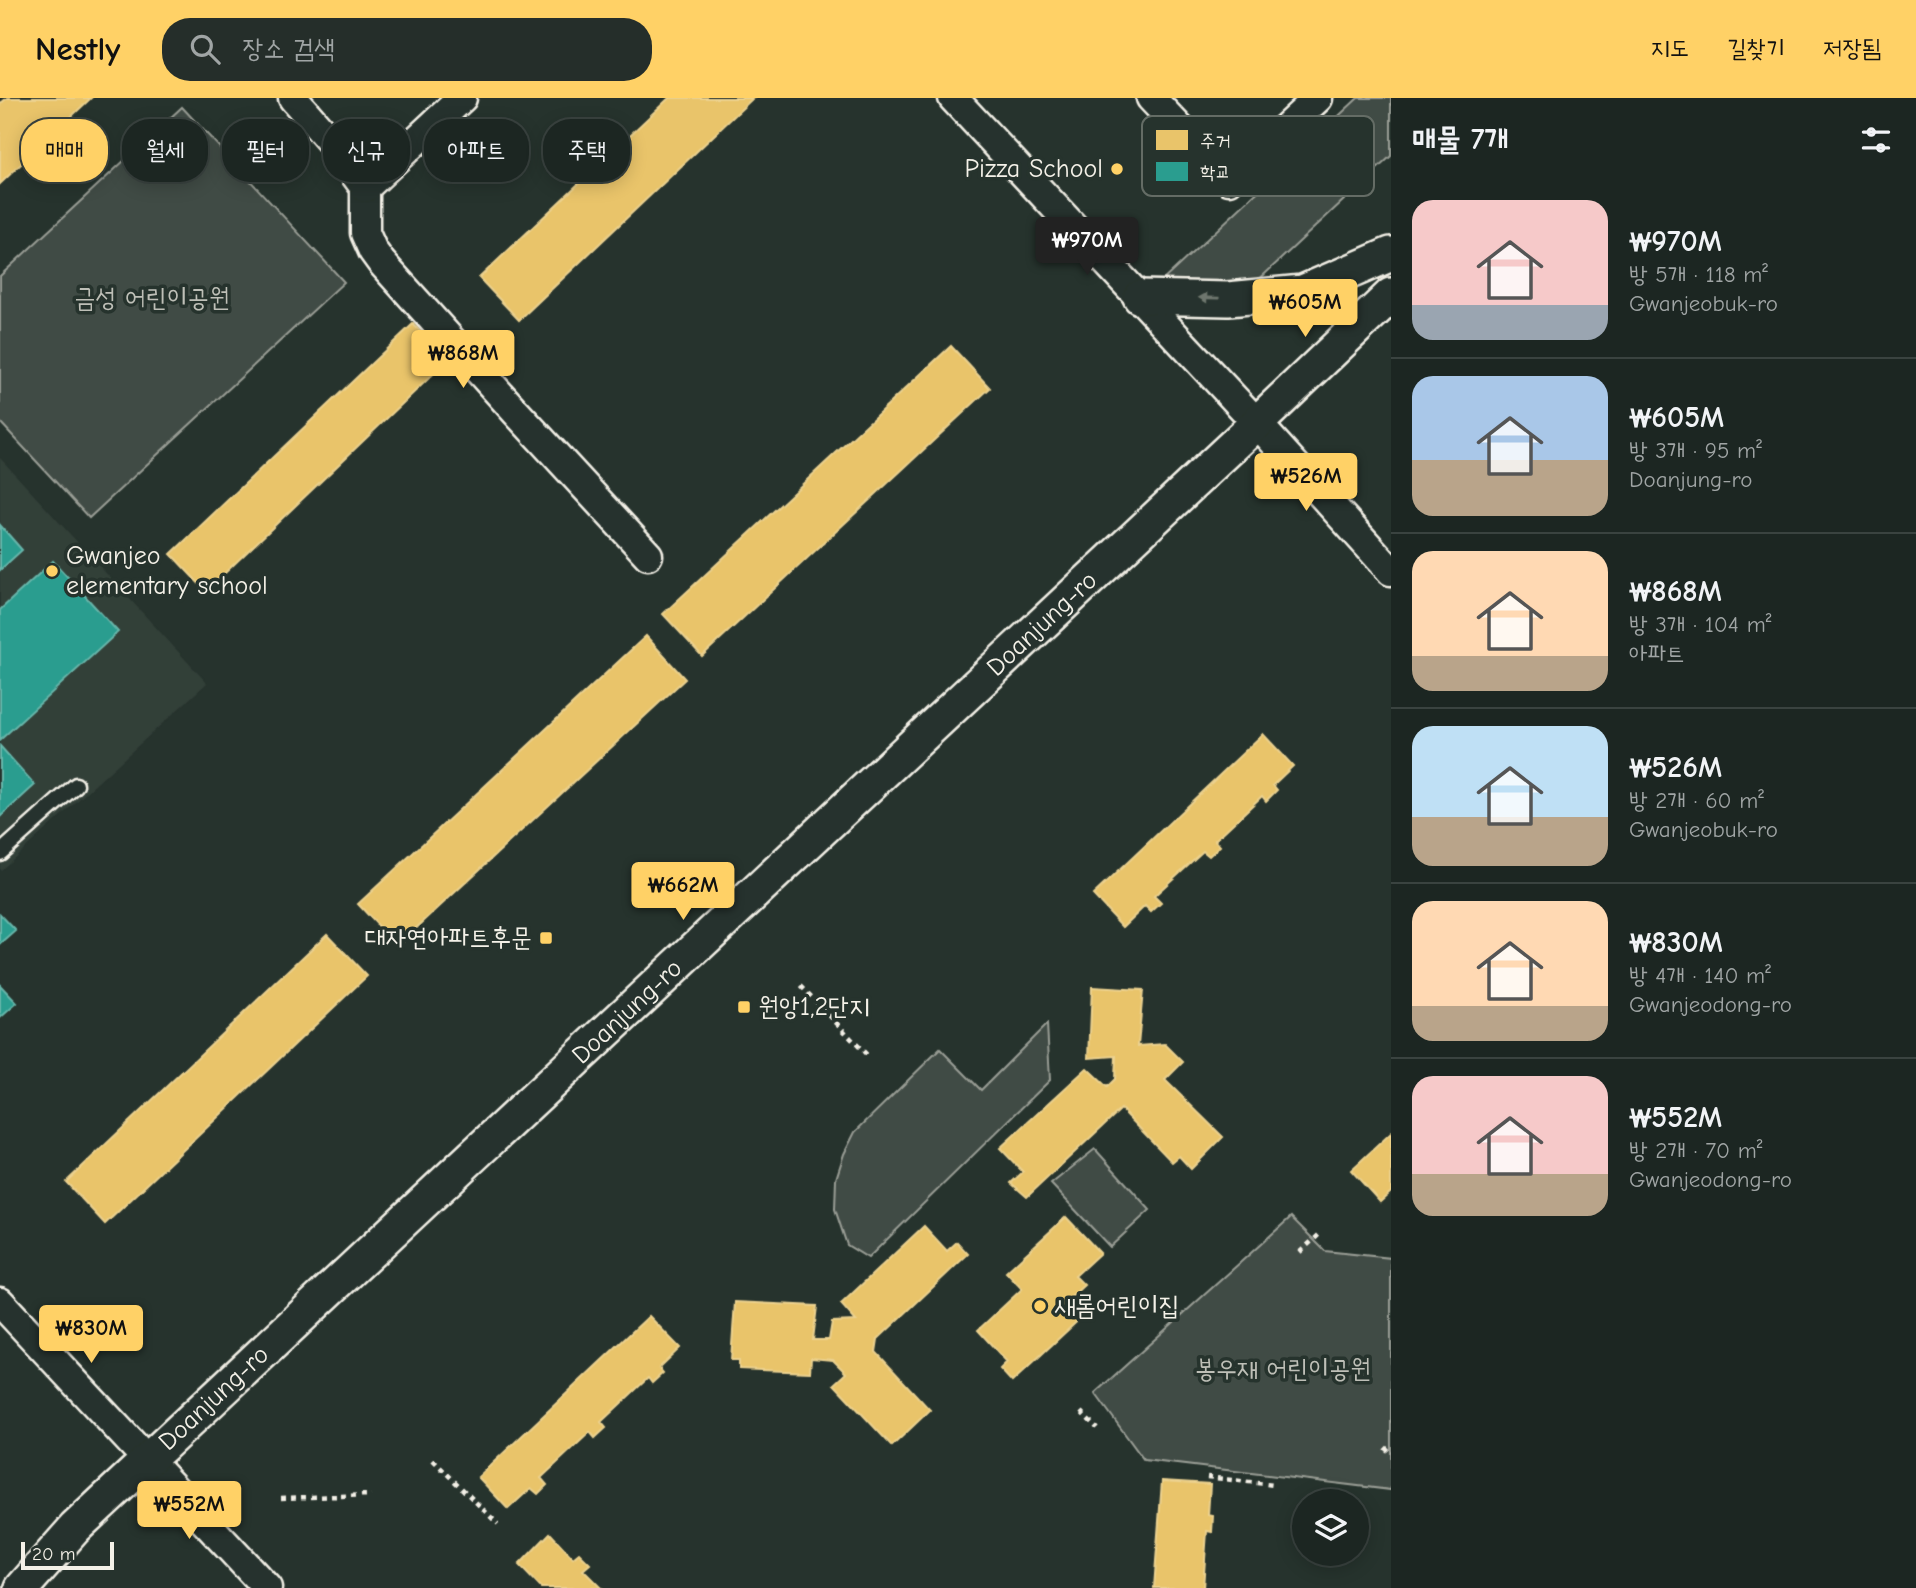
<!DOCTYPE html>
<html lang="ko">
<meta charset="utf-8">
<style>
body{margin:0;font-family:"Comic Neue","Poor Story",sans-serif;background:#252e2a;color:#f1f3f6;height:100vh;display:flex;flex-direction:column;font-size:26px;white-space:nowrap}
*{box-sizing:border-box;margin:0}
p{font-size:23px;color:#a0a5a5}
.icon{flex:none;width:38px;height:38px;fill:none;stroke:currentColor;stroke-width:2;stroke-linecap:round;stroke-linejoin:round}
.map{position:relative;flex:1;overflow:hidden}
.sheet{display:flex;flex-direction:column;background:#1c2622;width:525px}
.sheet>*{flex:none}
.top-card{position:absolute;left:21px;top:21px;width:665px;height:63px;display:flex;gap:14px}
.controls{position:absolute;left:1292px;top:1391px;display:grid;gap:14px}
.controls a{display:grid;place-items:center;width:77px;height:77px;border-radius:50%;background:#1c2622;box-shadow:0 4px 18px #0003,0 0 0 2px #3a4340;font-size:35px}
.scale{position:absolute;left:21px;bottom:18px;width:93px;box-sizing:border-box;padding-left:7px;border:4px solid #f4f1e8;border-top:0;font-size:19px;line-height:24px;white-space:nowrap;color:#f4f1e8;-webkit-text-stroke:5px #26332d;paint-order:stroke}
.price{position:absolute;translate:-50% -60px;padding:0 16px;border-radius:7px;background:#ffd166;color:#111;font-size:23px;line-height:46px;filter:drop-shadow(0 2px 4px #0008)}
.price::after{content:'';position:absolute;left:50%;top:42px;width:21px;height:16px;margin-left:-10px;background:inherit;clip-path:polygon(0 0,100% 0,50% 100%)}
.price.current{background:#222;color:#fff}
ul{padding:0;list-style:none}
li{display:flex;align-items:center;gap:21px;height:175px;padding:0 21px}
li+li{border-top:2px solid #3a4340}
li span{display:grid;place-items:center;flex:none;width:196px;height:140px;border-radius:21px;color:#555}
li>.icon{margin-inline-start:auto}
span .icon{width:84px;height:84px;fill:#fffc;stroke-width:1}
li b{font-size:30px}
h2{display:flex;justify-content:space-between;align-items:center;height:84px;padding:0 21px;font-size:30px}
.chip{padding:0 24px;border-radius:28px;background:#1c2622;box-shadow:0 4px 18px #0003,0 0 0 2px #3a4340;font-size:24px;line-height:63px}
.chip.current{background:#ffd166;color:#111}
header{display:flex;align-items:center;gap:42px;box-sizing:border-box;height:98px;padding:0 35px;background:#ffd166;color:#111}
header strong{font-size:33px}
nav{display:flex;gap:38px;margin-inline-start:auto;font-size:24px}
.search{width:490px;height:63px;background:#252e2a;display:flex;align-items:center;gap:18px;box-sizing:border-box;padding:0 24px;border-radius:28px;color:#a0a5a5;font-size:26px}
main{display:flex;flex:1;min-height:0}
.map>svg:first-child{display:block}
.built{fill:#333f39}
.green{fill:#414b45;stroke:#9a9e96;stroke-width:2}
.homes{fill:#e9c46a;stroke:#ecd290;stroke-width:2}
.schools{fill:#2a9d8f;stroke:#67b6aa;stroke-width:2}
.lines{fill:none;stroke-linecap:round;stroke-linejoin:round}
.service-casing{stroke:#f4f1e8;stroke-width:19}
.minor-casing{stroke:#f4f1e8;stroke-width:33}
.tertiary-casing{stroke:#f4f1e8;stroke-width:38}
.path{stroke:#f4f1e8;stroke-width:4.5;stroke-dasharray:5 5;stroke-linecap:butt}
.service{stroke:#26332d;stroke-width:14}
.minor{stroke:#26332d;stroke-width:28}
.tertiary{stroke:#26332d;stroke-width:33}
.oneway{fill:#6e766e}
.poi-dot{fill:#ffd166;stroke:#26332d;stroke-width:2.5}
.labels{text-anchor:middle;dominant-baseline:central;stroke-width:7;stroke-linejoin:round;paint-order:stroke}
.poi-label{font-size:26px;fill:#f4f1e8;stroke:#26332d;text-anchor:start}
.park-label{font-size:26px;fill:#bebfb7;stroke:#26332d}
.street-label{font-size:26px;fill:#f4f1e8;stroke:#26332d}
.key{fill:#26332d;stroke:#646c65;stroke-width:2}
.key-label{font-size:19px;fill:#f4f1e8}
</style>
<header>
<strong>Nestly</strong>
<div class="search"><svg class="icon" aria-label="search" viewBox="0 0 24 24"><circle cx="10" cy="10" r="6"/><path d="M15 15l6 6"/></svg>장소 검색</div>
<nav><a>지도</a><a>길찾기</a><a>저장됨</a></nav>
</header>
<main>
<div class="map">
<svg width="1391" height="1490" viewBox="0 0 1391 1490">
<rect width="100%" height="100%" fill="#26332d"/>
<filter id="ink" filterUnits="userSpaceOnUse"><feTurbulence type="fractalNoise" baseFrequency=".0143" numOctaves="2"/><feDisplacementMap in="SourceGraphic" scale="14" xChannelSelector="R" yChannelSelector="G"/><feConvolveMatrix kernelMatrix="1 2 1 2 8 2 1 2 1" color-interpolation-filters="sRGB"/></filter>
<g filter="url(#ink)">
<polygon class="built" points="0,360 207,585 0,773"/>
<g class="green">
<polygon points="1358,0 1391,0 1391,58 1253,187 1161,184"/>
<polygon points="182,9 344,184 89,420 0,324 0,178"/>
<polygon points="1047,926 1050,982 868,1160 847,1147 835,1111 836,1081 844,1056 855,1034 940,951 981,992"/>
<polygon points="1095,1051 1150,1112 1110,1149 1051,1086"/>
<polygon points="1291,1119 1325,1153 1391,1160 1391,1392 1144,1362 1095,1295"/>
</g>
<g class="homes">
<polygon points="7,0 91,0 0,86 0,6"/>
<polygon points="669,0 753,0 519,222 479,180"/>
<polygon points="413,226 448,262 206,493 171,456"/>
<polygon points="951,248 990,290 702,558 663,516"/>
<polygon points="646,538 685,581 397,848 358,806"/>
<polygon points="1263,636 1293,668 1273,687 1277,692 1266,703 1262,698 1215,742 1220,748 1209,758 1203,753 1154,798 1161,805 1151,814 1145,808 1123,829 1093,797"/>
<polygon points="327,836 367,878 105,1126 66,1084"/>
<polygon points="1092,889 1143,892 1138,948 1165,946 1183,964 1165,982 1223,1039 1191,1071 1179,1058 1172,1064 1121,1011 1027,1099 1011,1085 1023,1074 1000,1050 1087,970 1107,989 1115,981 1116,958 1089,960"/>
<polygon points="1391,1035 1391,1094 1380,1104 1351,1072"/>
<polygon points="1066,1119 1100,1155 1075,1178 1084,1187 1070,1200 1085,1216 1012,1284 1000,1271 1007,1264 978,1232 1022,1191 1006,1174"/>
<polygon points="924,1128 947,1153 957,1144 968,1156 878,1241 876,1254 930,1312 892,1348 834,1286 846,1275 833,1262 811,1260 810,1274 739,1271 739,1262 731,1262 735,1204 817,1208 813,1242 829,1242 832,1224 856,1223 841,1206"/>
<polygon points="649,1218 680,1250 659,1270 663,1275 652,1285 648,1280 601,1324 606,1330 595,1340 590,1334 541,1380 547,1387 538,1396 531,1390 508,1411 478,1379"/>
<polygon points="1162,1383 1210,1386 1208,1417 1213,1418 1212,1434 1207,1433 1203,1490 1154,1490"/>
<polygon points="550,1435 573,1460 579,1455 590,1466 583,1472 601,1490 541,1490 519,1467"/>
</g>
<g class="schools">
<polygon points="0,427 22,452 0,472"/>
<polygon points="53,463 118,534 0,642 0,512"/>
<polygon points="0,648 35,687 0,719"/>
<polygon points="0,816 16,833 0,847"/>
<polygon points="0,887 17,905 0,920"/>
</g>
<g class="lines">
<defs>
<polyline id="service" points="0,755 76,687"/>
<g id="minor">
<polyline points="293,0 332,45 365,90 365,135 373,153 381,164 515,313 648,457"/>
<polyline points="953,0 1257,325 1391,473"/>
<polyline points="1151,0 1229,82 1318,0"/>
<polyline points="365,90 462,0"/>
<polyline points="0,1204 267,1490"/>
</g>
<g id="tertiary">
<polyline points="1140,199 1228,201 1303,194 1391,156"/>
<path id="s1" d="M22,1490l53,-60 1182,-1105 134,-128"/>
</g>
</defs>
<use href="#service" class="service-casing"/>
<use href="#minor" class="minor-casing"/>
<use href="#tertiary" class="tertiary-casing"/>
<g class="path">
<polyline points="801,888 868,958"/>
<polyline points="1300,1154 1322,1134"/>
<polyline points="1081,1314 1097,1330"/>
<polyline points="1385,1353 1391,1347"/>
<polyline points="433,1362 498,1426"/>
<polyline points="1207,1379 1274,1387"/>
<polyline points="281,1400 371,1397"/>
</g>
<use href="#service" class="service"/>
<use href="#minor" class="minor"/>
<use href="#tertiary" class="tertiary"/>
</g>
<defs><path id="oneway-solid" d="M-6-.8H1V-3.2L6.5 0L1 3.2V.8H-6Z" transform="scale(1.75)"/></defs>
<use class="oneway" href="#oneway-solid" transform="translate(1209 200) rotate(-179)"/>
</g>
<g class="poi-dot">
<circle cx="1117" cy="71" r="7"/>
<circle cx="52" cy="473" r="7"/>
<rect x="539" y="833" width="14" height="14" rx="3.5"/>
<rect x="737" y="902" width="14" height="14" rx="3.5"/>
<circle cx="1040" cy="1208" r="7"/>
</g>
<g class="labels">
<g class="poi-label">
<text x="1103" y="71" text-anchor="end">Pizza School</text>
<text x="66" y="458">Gwanjeo<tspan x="66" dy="30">elementary school</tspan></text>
<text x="532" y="840" text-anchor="end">대자연아파트후문</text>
<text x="758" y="909">원앙1,2단지</text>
<text x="1054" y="1208">새롬어린이집</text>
</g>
<g class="park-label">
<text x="152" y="200">금성 어린이공원</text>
<text x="1283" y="1271">봉우재 어린이공원</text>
</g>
<g class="street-label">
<text stroke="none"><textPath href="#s1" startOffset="1404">Doanjung-ro</textPath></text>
<text stroke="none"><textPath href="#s1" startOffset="836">Doanjung-ro</textPath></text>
<text stroke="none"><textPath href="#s1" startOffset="270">Doanjung-ro</textPath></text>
</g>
</g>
<rect x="1142" y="18" width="232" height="80" rx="10" class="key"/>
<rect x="1156" y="32" width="32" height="20" fill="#e9c46a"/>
<rect x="1156" y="64" width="32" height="19" fill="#2a9d8f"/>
<g class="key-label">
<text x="1200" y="49">주거</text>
<text x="1200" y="80">학교</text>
</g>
</svg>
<div class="controls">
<a><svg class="icon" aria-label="layers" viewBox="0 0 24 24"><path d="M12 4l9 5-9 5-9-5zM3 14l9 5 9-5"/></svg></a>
</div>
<div class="scale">20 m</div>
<b class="price current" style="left:1087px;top:179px">₩970M</b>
<b class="price" style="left:1305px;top:241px">₩605M</b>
<b class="price" style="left:463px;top:292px">₩868M</b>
<b class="price" style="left:1306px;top:415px">₩526M</b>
<b class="price" style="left:683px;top:824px">₩662M</b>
<b class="price" style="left:91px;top:1267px">₩830M</b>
<b class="price" style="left:189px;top:1443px">₩552M</b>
<div class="top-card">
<a class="chip current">매매</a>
<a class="chip">월세</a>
<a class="chip">필터</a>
<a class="chip">신규</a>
<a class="chip">아파트</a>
<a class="chip">주택</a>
</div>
</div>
<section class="sheet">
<h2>매물 7개<svg class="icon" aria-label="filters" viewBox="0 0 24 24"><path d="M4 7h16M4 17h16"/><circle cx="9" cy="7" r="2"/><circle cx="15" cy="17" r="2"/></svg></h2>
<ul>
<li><span style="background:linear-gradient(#f6c9c9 75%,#9aa5b1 0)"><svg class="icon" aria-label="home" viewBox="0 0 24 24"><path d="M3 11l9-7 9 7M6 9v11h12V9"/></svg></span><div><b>₩970M</b><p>방 5개 · 118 m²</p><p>Gwanjeobuk-ro</p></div></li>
<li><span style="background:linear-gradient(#a9c7e8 60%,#b9a48a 0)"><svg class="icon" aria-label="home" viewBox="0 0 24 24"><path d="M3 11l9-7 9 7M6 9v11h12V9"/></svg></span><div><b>₩605M</b><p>방 3개 · 95 m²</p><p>Doanjung-ro</p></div></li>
<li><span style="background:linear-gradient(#ffd9b3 75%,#b9a48a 0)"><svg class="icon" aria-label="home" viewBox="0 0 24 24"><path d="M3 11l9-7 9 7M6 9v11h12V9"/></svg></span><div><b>₩868M</b><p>방 3개 · 104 m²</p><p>아파트</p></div></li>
<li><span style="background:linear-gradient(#bfe0f5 65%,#b9a48a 0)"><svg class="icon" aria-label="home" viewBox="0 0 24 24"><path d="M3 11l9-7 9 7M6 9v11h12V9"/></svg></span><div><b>₩526M</b><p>방 2개 · 60 m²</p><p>Gwanjeobuk-ro</p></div></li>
<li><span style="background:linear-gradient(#ffd9b3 75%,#b9a48a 0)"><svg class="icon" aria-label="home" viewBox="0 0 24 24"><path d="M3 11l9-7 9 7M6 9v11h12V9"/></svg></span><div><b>₩830M</b><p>방 4개 · 140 m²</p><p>Gwanjeodong-ro</p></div></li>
<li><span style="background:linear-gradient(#f6c9c9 70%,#b9a48a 0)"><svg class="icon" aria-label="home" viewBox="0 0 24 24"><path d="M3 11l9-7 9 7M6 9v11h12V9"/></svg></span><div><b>₩552M</b><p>방 2개 · 70 m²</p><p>Gwanjeodong-ro</p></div></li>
</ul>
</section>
</main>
